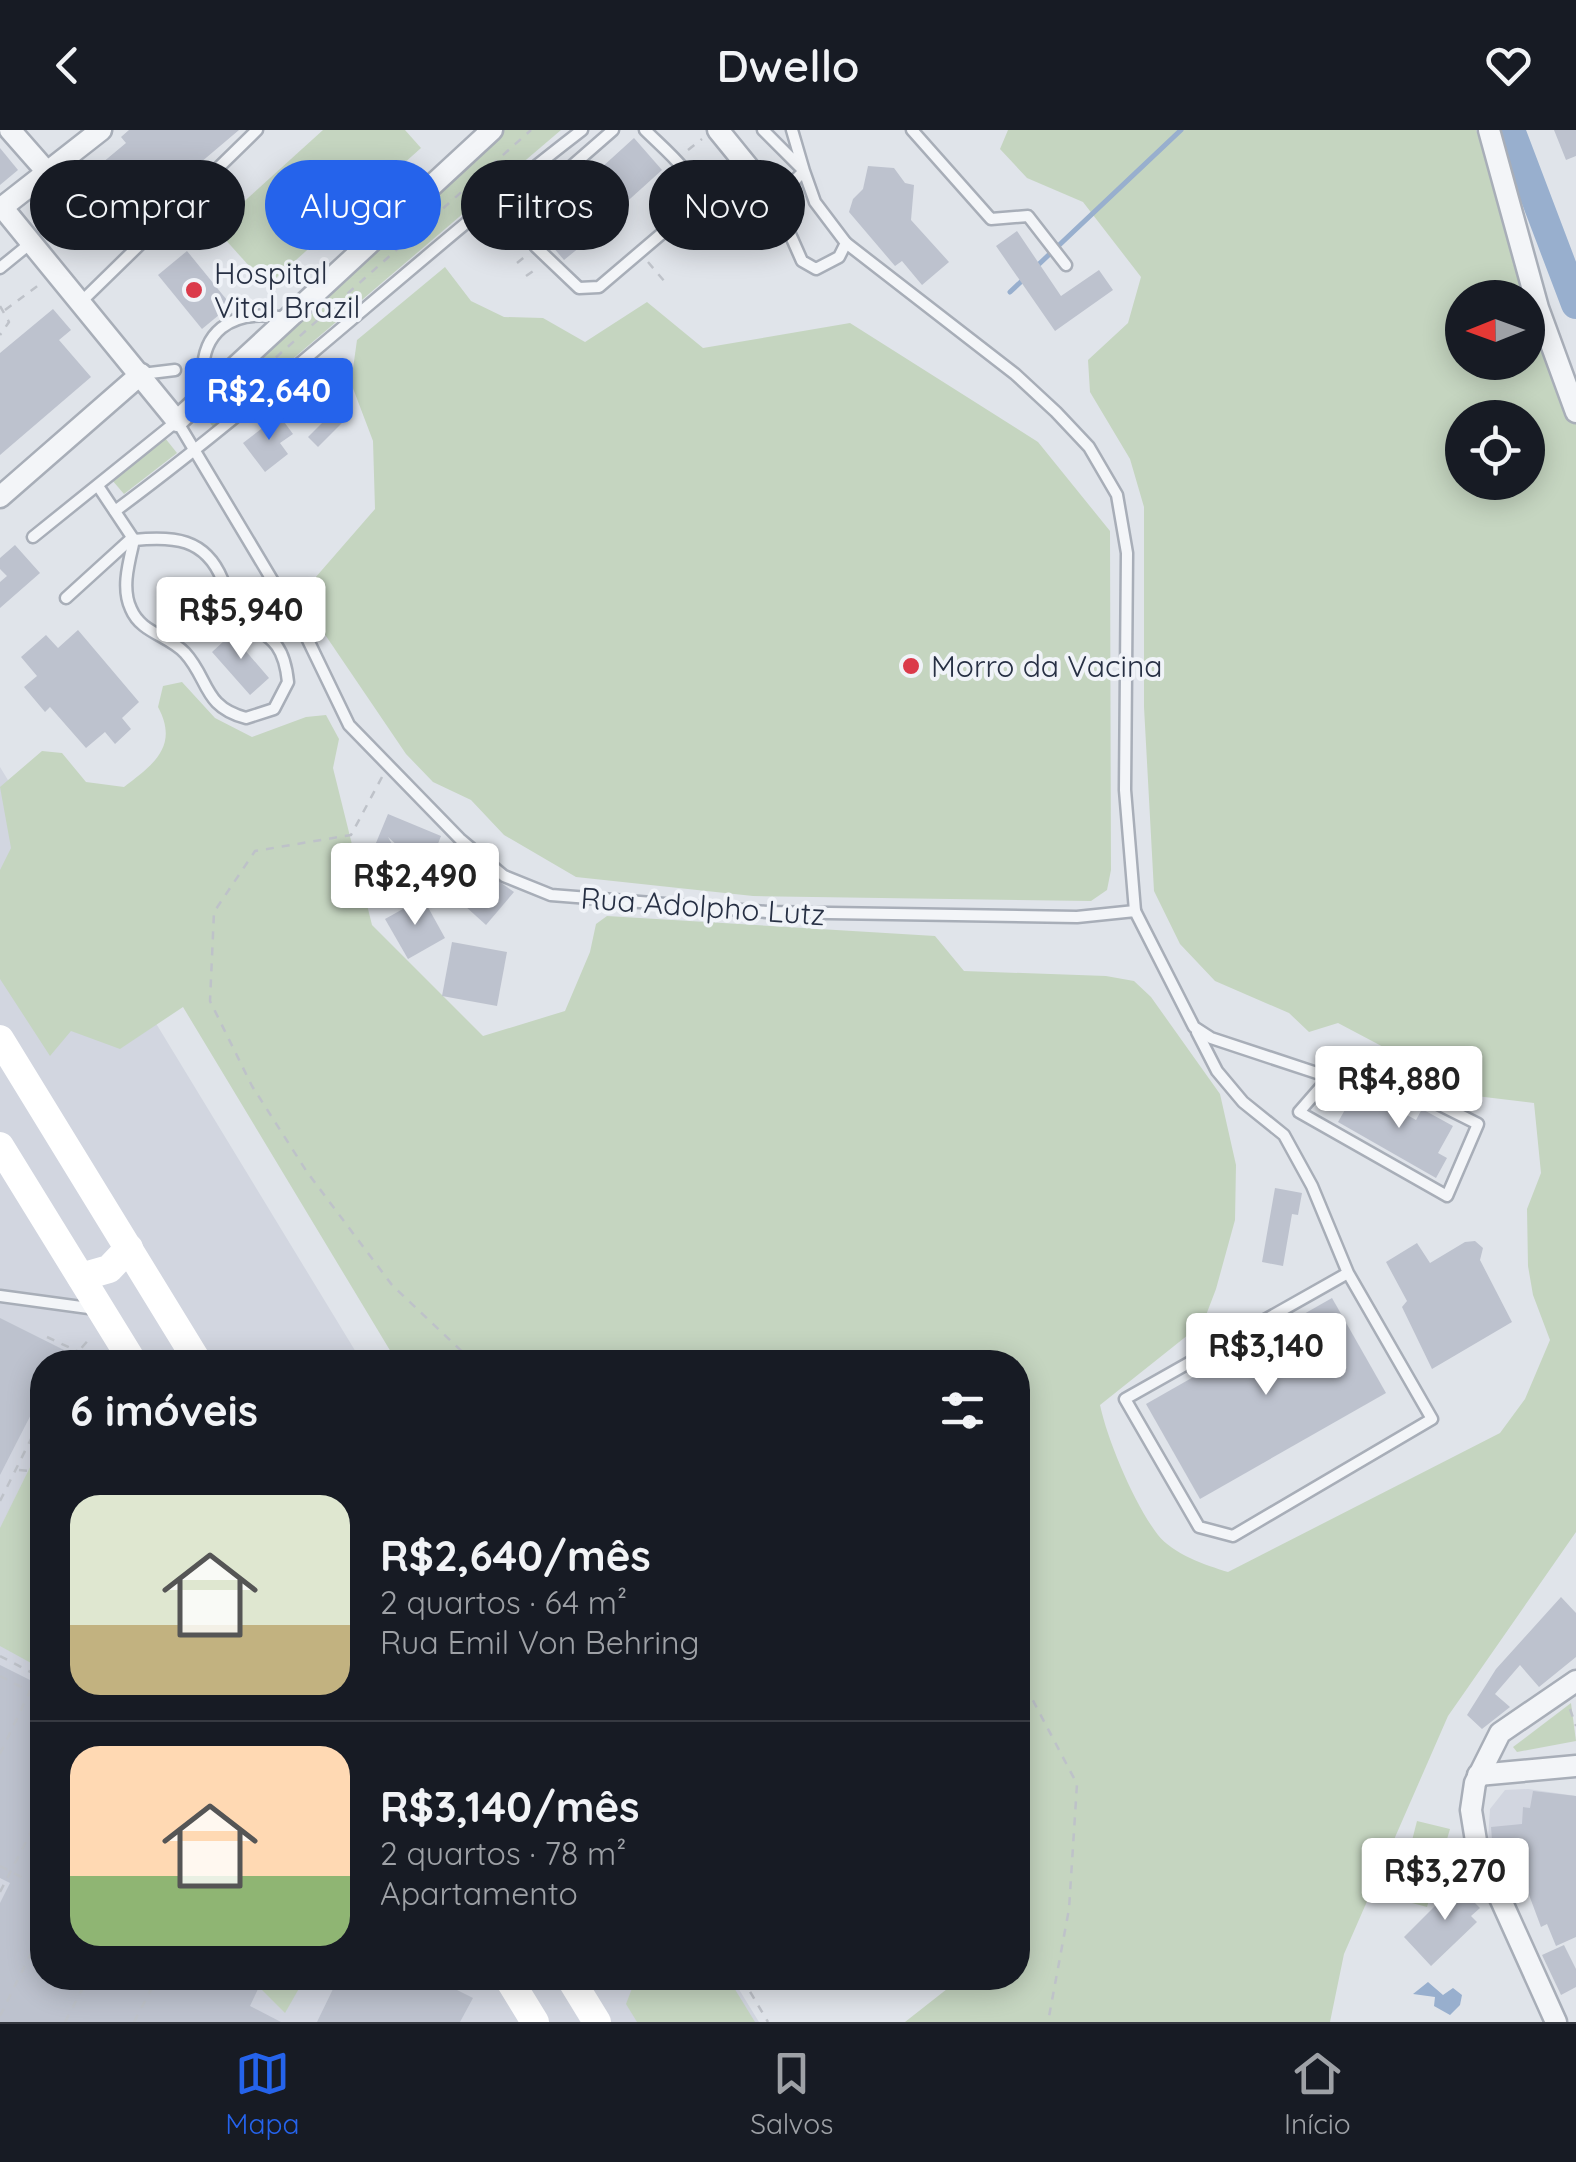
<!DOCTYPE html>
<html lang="pt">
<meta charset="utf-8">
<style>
body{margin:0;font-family:Quicksand,sans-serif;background:#20242c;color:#f1f3f6;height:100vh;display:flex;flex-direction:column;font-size:38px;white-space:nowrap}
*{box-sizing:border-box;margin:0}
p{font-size:32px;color:#9ea1a6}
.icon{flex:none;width:55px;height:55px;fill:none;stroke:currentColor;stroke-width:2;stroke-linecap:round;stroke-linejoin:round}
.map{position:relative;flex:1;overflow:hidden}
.drawer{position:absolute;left:30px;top:1220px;width:1000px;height:640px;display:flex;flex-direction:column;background:#171b24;border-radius:40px;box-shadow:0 5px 25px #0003}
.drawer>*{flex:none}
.banner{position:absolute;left:30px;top:30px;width:1000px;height:90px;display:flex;gap:20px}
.needle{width:65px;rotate:269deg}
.fabs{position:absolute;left:1445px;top:150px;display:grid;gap:20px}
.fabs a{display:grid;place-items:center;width:100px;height:100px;border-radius:50%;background:#171b24;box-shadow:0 5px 25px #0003;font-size:50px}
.price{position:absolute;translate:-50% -85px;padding:0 22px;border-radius:10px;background:#fff;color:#222;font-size:32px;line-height:65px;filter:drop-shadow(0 2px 5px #0008)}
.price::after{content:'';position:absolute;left:50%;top:60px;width:30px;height:22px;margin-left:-15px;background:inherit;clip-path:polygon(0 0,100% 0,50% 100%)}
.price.selected{background:#2563eb;color:#fff}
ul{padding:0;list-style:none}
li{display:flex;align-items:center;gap:30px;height:250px;padding:0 40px}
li+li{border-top:2px solid #363941}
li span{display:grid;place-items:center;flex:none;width:280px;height:200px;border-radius:30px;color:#555}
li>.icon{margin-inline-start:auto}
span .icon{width:120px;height:120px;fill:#fffc;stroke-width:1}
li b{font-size:42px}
h2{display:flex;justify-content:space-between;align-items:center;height:120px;padding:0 40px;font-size:42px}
.pill{padding:0 35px;border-radius:45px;background:#171b24;box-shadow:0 5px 25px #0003;font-size:35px;line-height:90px}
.pill.selected{background:#2563eb;color:#fff}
header{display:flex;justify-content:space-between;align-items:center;height:130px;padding:0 40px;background:#171b24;font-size:45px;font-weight:600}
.tabs{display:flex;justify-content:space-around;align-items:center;height:140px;border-top:2px solid #363941;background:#171b24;font-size:28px;color:#9ea1a6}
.tabs a{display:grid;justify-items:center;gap:5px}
.tabs .selected{color:#2563eb}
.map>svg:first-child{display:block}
.built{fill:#d2d6e0}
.green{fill:#c5d5c0;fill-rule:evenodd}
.water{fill:#98afce}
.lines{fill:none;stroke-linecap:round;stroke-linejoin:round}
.stream{stroke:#98afce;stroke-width:5}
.river{stroke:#98afce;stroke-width:30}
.building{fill:#bdc2ce}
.service-casing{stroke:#a8aeb8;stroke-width:15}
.minor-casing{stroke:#a8aeb8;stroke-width:25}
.path{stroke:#bec2c9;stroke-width:2.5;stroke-dasharray:8 8;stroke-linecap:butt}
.service{stroke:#f3f5f8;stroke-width:10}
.minor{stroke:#f3f5f8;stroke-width:20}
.secondary{stroke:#fff;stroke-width:28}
.poi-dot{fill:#db3a4a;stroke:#f0f3f8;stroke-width:4}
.labels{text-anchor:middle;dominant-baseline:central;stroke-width:8;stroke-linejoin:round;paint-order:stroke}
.poi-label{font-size:30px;fill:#273044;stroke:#f0f3f8;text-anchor:start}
.street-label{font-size:30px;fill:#273044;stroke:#f0f3f8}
</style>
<header><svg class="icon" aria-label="back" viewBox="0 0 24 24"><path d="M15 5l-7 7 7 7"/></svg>Dwello<svg class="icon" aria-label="heart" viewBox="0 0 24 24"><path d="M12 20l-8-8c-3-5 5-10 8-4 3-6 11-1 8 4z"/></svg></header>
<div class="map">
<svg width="1576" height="1892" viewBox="0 0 1576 1892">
<rect width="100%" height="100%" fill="#e0e4ea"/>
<g class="built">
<polygon points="0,637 362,1232 42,1232 42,1848 732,1848 759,1892 0,1892"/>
<polygon points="1528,1659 1576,1666 1526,1709 1488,1709 1490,1679 1505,1660"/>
</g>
<g class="green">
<polygon points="323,0 405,0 421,18 267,156 215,98"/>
<polygon points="504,0 561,0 213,297 201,280"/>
<path d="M1008,0h468l100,277v1125l-128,184 -104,238 -14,68h-425l56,-44h57v-616h-621l-214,-355 -63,42 -49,-18 -21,25 -50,-77v-109l11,-22 -11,-61 42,-36 20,2 24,29 38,5c30,-23 55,-41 34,-80l5,-21 19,-4 33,36 37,19 54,-20 20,-2 13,24 -6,29 39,157 111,111 82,-25 25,-59 6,-28 11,-8 328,20 29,35 142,5 28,5 17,16 69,97 16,71 -1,55 -19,69 -13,34 -103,82c8,37 35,100 58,130 15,19 47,30 70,37l272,-139 25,-34 25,-59 -17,-45 -5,-29 -1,-57 14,-36 -7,-70 -58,-7 -138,-73 -29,9 -20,-19 -74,-32 -35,-37 -26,-53 -10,-184v-200l-14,-48 -40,-67 -2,-32 40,-37 13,-46 -58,-75 -56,-24 -27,-29zM1462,168h66v64h-66zM1462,288h66v64h-66z"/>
<polygon points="445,137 471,171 504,187 543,188 585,212 647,172 703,218 850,193 1038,312 1110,401 1111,740 1107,760 1091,771 753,766 576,747 504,705 471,670 433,652 406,624 309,481 315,448 375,379 373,311 351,253 357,210"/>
<polygon points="165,308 177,323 124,364 112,350"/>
<polygon points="42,1313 42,1539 0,1516 0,1398"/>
<polygon points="1571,1573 1576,1611 1517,1622 1513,1617"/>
<polygon points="1417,1691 1450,1699 1427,1777 1397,1769"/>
<polygon points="250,1848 305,1848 285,1883"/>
<polygon points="636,1848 728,1848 755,1892 637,1892 626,1874"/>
</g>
<polygon class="water" points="1428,1852 1443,1865 1453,1858 1462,1865 1460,1875 1450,1885 1434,1876 1435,1867 1413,1864"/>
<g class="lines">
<g class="stream">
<polyline points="1037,136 1181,0"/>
<polyline points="1010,162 1026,147"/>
</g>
<polyline class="river" points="1510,0 1576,174"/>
</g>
<g class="building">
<polygon points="129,0 239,0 136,87 96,38 126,13 121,7"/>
<polygon points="1554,0 1576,0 1576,26 1566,30"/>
<polygon points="634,8 662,40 621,77 624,81 564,130 535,96 597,34 601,38"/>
<polygon points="0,18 18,40 0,55"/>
<polygon points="868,36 894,38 905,53 914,55 911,90 949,132 922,155 902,131 895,136 849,82 853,69 863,59"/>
<polygon points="1017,101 1061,166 1099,140 1113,160 1055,201 996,116"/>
<polygon points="187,121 231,175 202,199 158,145"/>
<polygon points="53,179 71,200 59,210 91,247 0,325 0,223"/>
<polygon points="332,283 342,293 318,317 308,307"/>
<polygon points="279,285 293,304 280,313 288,324 265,342 243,313"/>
<polygon points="15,415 40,443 0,478 0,452 7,446 0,439 0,428"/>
<polygon points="237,499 250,514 244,519 269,548 250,565 212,522"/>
<polygon points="78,500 139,572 122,588 131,599 115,614 105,602 86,618 50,577 45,582 24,557 37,546 21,527 46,505 58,518"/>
<polygon points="388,684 441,706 427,742 388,707 417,758 366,737"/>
<polygon points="479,737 514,762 486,795 454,766"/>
<polygon points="419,770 424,770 445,808 408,829 385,789"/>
<polygon points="452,812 507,822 497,876 442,866"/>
<polygon points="1358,957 1416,990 1422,979 1453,996 1438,1023 1447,1028 1436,1048 1338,992"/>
<polygon points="1275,1058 1302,1063 1298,1085 1292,1084 1283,1136 1262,1132"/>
<polygon points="1475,1111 1483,1118 1480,1130 1512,1192 1432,1239 1402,1177 1407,1171 1386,1132 1417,1113 1430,1133 1465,1112"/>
<polygon points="1332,1168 1386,1263 1200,1369 1146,1274"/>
<polygon points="0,1188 64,1220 58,1232 42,1232 42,1263 0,1345"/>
<polygon points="1561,1467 1576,1483 1576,1527 1539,1557 1520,1535 1495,1564 1510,1577 1482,1599 1467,1585 1496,1539"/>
<polygon points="0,1535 42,1556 42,1848 239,1848 258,1859 250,1876 281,1892 0,1892 0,1773 10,1753 0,1748"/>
<polygon points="1533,1661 1576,1666 1576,1807 1556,1816 1547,1794 1541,1797 1519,1738 1499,1725 1492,1710 1491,1697 1522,1694 1523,1677 1530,1678"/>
<polygon points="1461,1750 1467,1760 1475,1752 1481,1765 1474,1772 1480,1778 1471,1786 1477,1792 1431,1836 1404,1807"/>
<polygon points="1564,1815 1576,1839 1576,1857 1561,1865 1542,1825"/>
<polygon points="310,1848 433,1848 473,1868 460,1892 317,1892 333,1859"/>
</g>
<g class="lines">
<defs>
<g id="service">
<polyline points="763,0 804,41 815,72 846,113 839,127 816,139 802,131 775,70 804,41 792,0"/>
<polyline points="912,0 991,89 1028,86 1066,135"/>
<path d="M495,67l41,50 43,41 20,-1 101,-86c-4,-27 -36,-52 -55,-71"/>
<polyline points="511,89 613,0"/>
<polyline points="846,113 1015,244 1056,282 1089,317 1117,365 1127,423 1125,660 1135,781"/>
<polyline points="0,138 32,112"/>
<polyline points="82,171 257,0"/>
<polyline points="142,244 175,240"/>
<path d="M205,263c-11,-62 27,-87 84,-74"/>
<path d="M98,356l36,54c-5,22 -13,48 -3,69 10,24 37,26 54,44 24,26 18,54 61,65l28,-9 14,-27c-5,-49 -25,-44 -56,-71 -5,-10 -5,-21 -10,-32 -17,-41 -49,-43 -88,-39"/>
<path d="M115,381c161,-119 307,-258 467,-381"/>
<polyline points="33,407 177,291 308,510 349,595 460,709 504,746 551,765 767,782 1077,787 1135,781 1194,897 1211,908 1329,947"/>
<polyline points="66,468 132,408"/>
<polyline points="1197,902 1217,941 1243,972 1284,1005 1312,1056 1348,1143 1125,1269 1199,1397 1233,1406 1432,1289 1348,1143"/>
<polygon points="1346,928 1478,994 1447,1066 1299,982"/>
<polyline points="0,1166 96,1179"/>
</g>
<g id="minor">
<polyline points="10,0 47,42"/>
<polyline points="718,0 775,70"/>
<polyline points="1489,0 1538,178 1576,282"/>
<polyline points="2,77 177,291 492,0"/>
<polyline points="0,79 101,0"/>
<polyline points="0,367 141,244"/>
<polyline points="1478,1645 1576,1636"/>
<polyline points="1556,1892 1477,1717 1471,1680 1475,1653 1500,1603 1576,1551"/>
</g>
</defs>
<use href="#service" class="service-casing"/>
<use href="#minor" class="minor-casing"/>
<g class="path">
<polyline points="688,20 702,9"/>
<polyline points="648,132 665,152"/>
<polyline points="517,133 527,125"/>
<polyline points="526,146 539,137"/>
<polyline points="0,176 9,192 0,205"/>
<polyline points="5,180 40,154"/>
<polyline points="264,238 531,0"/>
<polyline points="382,647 351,705 255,721 214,782 210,871 252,956 307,1042 392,1155 473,1232"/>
<polyline points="47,1207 100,1232"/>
<polyline points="69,1232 71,1228"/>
<polyline points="81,1232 78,1222 90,1208"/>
<polyline points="19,1340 42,1342"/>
<polyline points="0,1371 42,1287"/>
<polyline points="0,1526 42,1548"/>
<polyline points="1018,1542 1077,1654 1069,1779 1048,1892"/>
<polyline points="0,1546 42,1568"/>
<polyline points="1570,1579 1576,1596"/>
<polyline points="0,1624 30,1561"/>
<polyline points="0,1736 42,1758"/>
<polyline points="0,1762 42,1681"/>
<polyline points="218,1848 239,1858"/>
<polyline points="742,1848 768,1892"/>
<polyline points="0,1886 42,1801"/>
<polyline points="65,1892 88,1848"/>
<polyline points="134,1892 157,1848"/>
</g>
<use href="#service" class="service"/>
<use href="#minor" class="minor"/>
<g class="secondary">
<polyline points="0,909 198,1232"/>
<polyline points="0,1016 133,1232"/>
<polyline points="81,1147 109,1139 129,1118"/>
<polyline points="508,1848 535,1892"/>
<polyline points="570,1848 597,1892"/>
</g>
</g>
<g class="poi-dot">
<circle cx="194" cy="160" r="10"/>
<circle cx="911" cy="536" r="10"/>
</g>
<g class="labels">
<g class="poi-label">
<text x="214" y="143">Hospital<tspan x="214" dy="34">Vital Brazil</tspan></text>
<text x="931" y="536">Morro da Vacina</text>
</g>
<g class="street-label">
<text transform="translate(703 776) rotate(4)">Rua Adolpho Lutz</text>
</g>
</g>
</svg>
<div class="fabs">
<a><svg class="needle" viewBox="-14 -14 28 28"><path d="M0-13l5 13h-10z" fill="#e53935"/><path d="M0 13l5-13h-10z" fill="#9ea1a6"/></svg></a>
<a><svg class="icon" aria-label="locate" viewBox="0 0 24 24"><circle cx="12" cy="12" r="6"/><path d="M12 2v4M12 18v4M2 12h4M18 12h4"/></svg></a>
</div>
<b class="price selected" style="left:269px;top:313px">R$2,640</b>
<b class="price" style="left:241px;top:532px">R$5,940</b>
<b class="price" style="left:415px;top:798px">R$2,490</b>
<b class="price" style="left:1399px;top:1001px">R$4,880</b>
<b class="price" style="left:1266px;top:1268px">R$3,140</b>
<b class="price" style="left:1445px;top:1793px">R$3,270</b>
<div class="banner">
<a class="pill">Comprar</a>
<a class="pill selected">Alugar</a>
<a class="pill">Filtros</a>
<a class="pill">Novo</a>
</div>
<section class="drawer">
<h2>6 imóveis<svg class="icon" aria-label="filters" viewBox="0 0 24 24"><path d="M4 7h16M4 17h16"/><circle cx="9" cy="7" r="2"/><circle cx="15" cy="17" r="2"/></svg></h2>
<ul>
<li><span style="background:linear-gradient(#dfe7d0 65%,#c2b280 0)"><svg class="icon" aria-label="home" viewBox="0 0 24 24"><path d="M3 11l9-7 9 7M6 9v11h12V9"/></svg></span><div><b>R$2,640/mês</b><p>2 quartos · 64 m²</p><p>Rua Emil Von Behring</p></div></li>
<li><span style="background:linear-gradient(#ffd9b3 65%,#8fb573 0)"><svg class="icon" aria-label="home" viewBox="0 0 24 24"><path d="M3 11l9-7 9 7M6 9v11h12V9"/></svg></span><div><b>R$3,140/mês</b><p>2 quartos · 78 m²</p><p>Apartamento</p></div></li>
</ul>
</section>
</div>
<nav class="tabs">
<a class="selected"><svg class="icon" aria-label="map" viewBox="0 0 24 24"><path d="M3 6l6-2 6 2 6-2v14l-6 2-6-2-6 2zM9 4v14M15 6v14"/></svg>Mapa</a>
<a><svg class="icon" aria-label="saved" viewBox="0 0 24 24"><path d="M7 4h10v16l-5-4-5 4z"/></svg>Salvos</a>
<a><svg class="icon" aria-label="home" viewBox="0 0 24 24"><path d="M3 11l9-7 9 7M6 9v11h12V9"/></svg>Início</a>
</nav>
